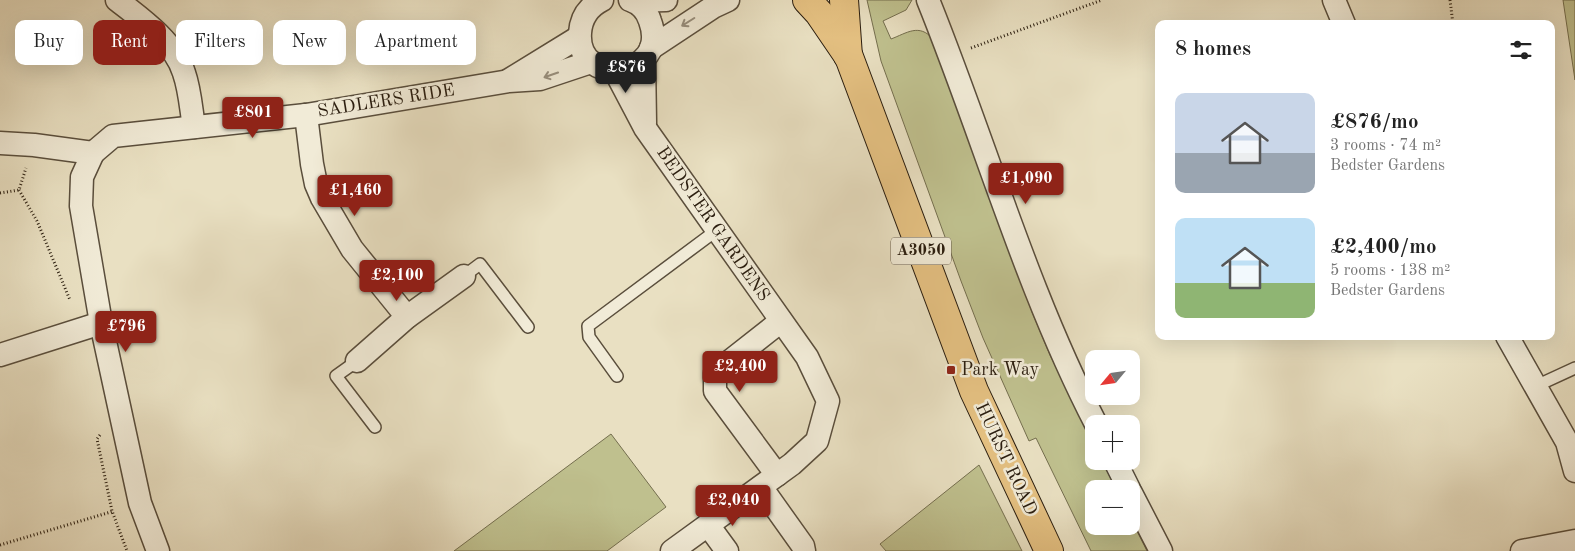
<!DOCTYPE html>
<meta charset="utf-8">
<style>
body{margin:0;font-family:"Old Standard TT",serif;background:#f2f2f2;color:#222;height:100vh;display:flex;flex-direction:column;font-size:19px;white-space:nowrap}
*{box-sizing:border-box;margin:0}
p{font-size:16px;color:#767676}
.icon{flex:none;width:28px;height:28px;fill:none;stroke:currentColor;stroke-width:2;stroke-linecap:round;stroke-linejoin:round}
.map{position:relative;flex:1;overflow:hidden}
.details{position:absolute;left:1155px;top:20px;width:400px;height:320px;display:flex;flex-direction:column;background:#fff;border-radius:10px;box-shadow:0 5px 20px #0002}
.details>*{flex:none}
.hud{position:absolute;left:15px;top:20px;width:475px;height:45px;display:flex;gap:10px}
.needle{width:32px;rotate:241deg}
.fabs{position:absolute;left:1085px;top:350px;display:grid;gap:10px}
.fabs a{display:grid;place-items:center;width:55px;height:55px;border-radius:10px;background:#fff;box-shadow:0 5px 20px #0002;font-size:25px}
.price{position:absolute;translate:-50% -42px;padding:0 11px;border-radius:5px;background:#8f2418;color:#fff;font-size:16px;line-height:32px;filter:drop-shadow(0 1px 2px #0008)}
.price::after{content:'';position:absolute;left:50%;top:30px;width:15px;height:11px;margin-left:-8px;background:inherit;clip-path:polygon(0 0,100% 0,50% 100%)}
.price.on{background:#222;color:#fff}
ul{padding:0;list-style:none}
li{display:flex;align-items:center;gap:15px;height:125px;padding:0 20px}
li span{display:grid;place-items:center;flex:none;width:140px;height:100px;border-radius:10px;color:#555}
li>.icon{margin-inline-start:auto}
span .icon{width:60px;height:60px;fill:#fffc;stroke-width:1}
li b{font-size:21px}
h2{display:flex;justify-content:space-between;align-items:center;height:60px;padding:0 20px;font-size:21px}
.tag{padding:0 18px;border-radius:10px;background:#fff;box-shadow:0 5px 20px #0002;font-size:18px;line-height:45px}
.tag.on{background:#8f2418;color:#fff}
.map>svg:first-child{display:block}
.green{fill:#bfc08e;stroke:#746e4e}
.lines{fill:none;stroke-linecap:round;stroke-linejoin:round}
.service-casing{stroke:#5a4e3c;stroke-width:14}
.minor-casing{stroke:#5a4e3c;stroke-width:25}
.primary-casing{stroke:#2a1d0f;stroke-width:30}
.path{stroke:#2a1d0f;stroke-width:3;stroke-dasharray:1 2.5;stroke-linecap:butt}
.service{stroke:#f1ebd7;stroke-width:11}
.minor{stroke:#f1ebd7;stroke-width:22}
.primary{stroke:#e4c081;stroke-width:28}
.oneway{stroke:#978e7d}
.poi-dot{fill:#8f2418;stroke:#f1ebd7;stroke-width:2}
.labels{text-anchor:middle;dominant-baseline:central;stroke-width:5;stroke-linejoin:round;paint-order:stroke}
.shield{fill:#f1ebd7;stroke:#665b4b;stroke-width:1}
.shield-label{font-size:16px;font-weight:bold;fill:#2a1d0f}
.street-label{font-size:18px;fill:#2a1d0f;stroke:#f1ebd7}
.poi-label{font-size:18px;fill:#2a1d0f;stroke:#f1ebd7;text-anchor:start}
</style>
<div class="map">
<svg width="1575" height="551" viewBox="0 0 1575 551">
<rect width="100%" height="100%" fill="#e9e0c2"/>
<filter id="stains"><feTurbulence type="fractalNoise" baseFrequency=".004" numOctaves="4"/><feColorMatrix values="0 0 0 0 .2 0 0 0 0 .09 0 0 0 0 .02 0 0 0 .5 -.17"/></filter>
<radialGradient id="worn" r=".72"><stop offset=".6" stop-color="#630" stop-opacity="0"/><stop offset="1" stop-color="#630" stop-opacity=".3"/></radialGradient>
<g class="green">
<path d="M867,0h45l-6,10 -23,11 8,18c16,-6 28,-16 42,0l99,273 18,43 44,89v17h9l13,28h-22v37h37v-7l16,32h-56l-55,-113 -7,3 -46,-103 -22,-57 -80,-220z"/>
<polygon points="1563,0 1575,0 1575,80"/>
<polygon points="611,434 666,507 607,551 454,551"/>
<polygon points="979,465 1022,551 886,551 880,544"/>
</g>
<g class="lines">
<defs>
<g id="service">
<polyline points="464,276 480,264 528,327"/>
<polyline points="357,361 336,376 375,427"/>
<polyline points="617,376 589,337 588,326 717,230"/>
<polyline points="1536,386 1575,368"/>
</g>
<g id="minor">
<path d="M117,0c25,19 58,43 67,73 6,17 7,36 10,54"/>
<path d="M602,0c-14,7 -21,18 -22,33 -4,56 91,45 70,-12 -3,-10 -11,-18 -20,-21"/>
<path d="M928,0c57,141 98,289 168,424"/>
<polyline points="1334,0 1344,24"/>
<polyline points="634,1 666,0"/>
<polyline points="651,48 713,7 728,0"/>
<polyline points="644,59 645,123"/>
<polyline points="615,71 645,128 807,357 828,401 817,441 792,464 672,551"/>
<polyline points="509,80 579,37"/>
<polyline points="306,115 312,164 316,184 322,198 352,249 407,317"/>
<polyline points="0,143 34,145 93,153 113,136 306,115 509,81 540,79 591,62"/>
<polyline points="93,153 82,177 81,206 101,323 140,503 158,551"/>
<polyline points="1507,336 1567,442 1575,471"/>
<polyline points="0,355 101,323"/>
<polyline points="357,361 407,317 464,276"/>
<polyline points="1115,461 1129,489"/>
<polyline points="777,475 715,391 715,373 781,321"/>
<polyline points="761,487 803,546 804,551"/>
<polyline points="1131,493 1161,551"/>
<polyline points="708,525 727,551"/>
<polyline points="1522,551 1575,541"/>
</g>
<g id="primary">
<polyline points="807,0 819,13 849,57 974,391 1049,551"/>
<polyline points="844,0 848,56"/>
</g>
</defs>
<use href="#service" class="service-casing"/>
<use href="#minor" class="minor-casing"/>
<use href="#primary" class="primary-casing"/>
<g class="path">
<polyline points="1450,0 1453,24"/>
<polyline points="971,48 1102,0"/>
<polyline points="19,190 37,221 70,300"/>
<polyline points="0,193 19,190 26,168"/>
<polyline points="100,435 97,439 112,511 127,551"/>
<polyline points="0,545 114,511"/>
</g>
<use href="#service" class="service"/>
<use href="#minor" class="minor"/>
<use href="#primary" class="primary"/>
</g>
<defs><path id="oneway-shaft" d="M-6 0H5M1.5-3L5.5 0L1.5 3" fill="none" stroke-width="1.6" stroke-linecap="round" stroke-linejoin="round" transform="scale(1.25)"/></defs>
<g class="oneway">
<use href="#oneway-shaft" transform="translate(688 22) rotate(148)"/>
<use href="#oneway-shaft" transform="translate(551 75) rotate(161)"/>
</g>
<rect class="poi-dot" x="946" y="365" width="10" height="10" rx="2.5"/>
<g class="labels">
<rect class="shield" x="891" y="237.5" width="60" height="27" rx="4"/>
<g class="shield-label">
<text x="921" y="251">A3050</text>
</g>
<g class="street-label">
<text transform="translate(386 101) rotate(-9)">SADLERS RIDE</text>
<text transform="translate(713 224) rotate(55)">BEDSTER GARDENS</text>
<text transform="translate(1006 459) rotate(65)">HURST ROAD</text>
</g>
<g class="poi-label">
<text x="961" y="370">Park Way</text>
</g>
</g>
<rect width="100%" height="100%" filter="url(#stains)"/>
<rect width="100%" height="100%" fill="url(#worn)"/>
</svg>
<div class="fabs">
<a><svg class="needle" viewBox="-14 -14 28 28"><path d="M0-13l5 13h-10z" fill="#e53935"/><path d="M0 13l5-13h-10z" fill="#767676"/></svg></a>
<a>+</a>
<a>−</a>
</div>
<b class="price on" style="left:626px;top:94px">£876</b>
<b class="price" style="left:253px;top:139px">£801</b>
<b class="price" style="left:1026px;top:205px">£1,090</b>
<b class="price" style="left:355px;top:217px">£1,460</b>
<b class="price" style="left:397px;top:302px">£2,100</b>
<b class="price" style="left:126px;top:353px">£796</b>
<b class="price" style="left:740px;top:393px">£2,400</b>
<b class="price" style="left:733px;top:527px">£2,040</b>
<div class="hud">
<a class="tag">Buy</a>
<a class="tag on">Rent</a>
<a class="tag">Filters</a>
<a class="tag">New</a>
<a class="tag">Apartment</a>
</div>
<section class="details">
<h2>8 homes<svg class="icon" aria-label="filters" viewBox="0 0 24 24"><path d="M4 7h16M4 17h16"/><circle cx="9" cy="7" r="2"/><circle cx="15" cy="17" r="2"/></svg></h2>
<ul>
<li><span style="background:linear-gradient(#c9d6e8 60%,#9aa5b1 0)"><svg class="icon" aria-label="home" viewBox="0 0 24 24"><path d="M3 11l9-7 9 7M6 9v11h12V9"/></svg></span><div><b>£876/mo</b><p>3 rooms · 74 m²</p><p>Bedster Gardens</p></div></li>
<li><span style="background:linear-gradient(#bfe0f5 65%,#8fb573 0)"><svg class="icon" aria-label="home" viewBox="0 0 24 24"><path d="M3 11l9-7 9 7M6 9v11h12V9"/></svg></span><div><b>£2,400/mo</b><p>5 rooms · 138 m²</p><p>Bedster Gardens</p></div></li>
</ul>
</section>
</div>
